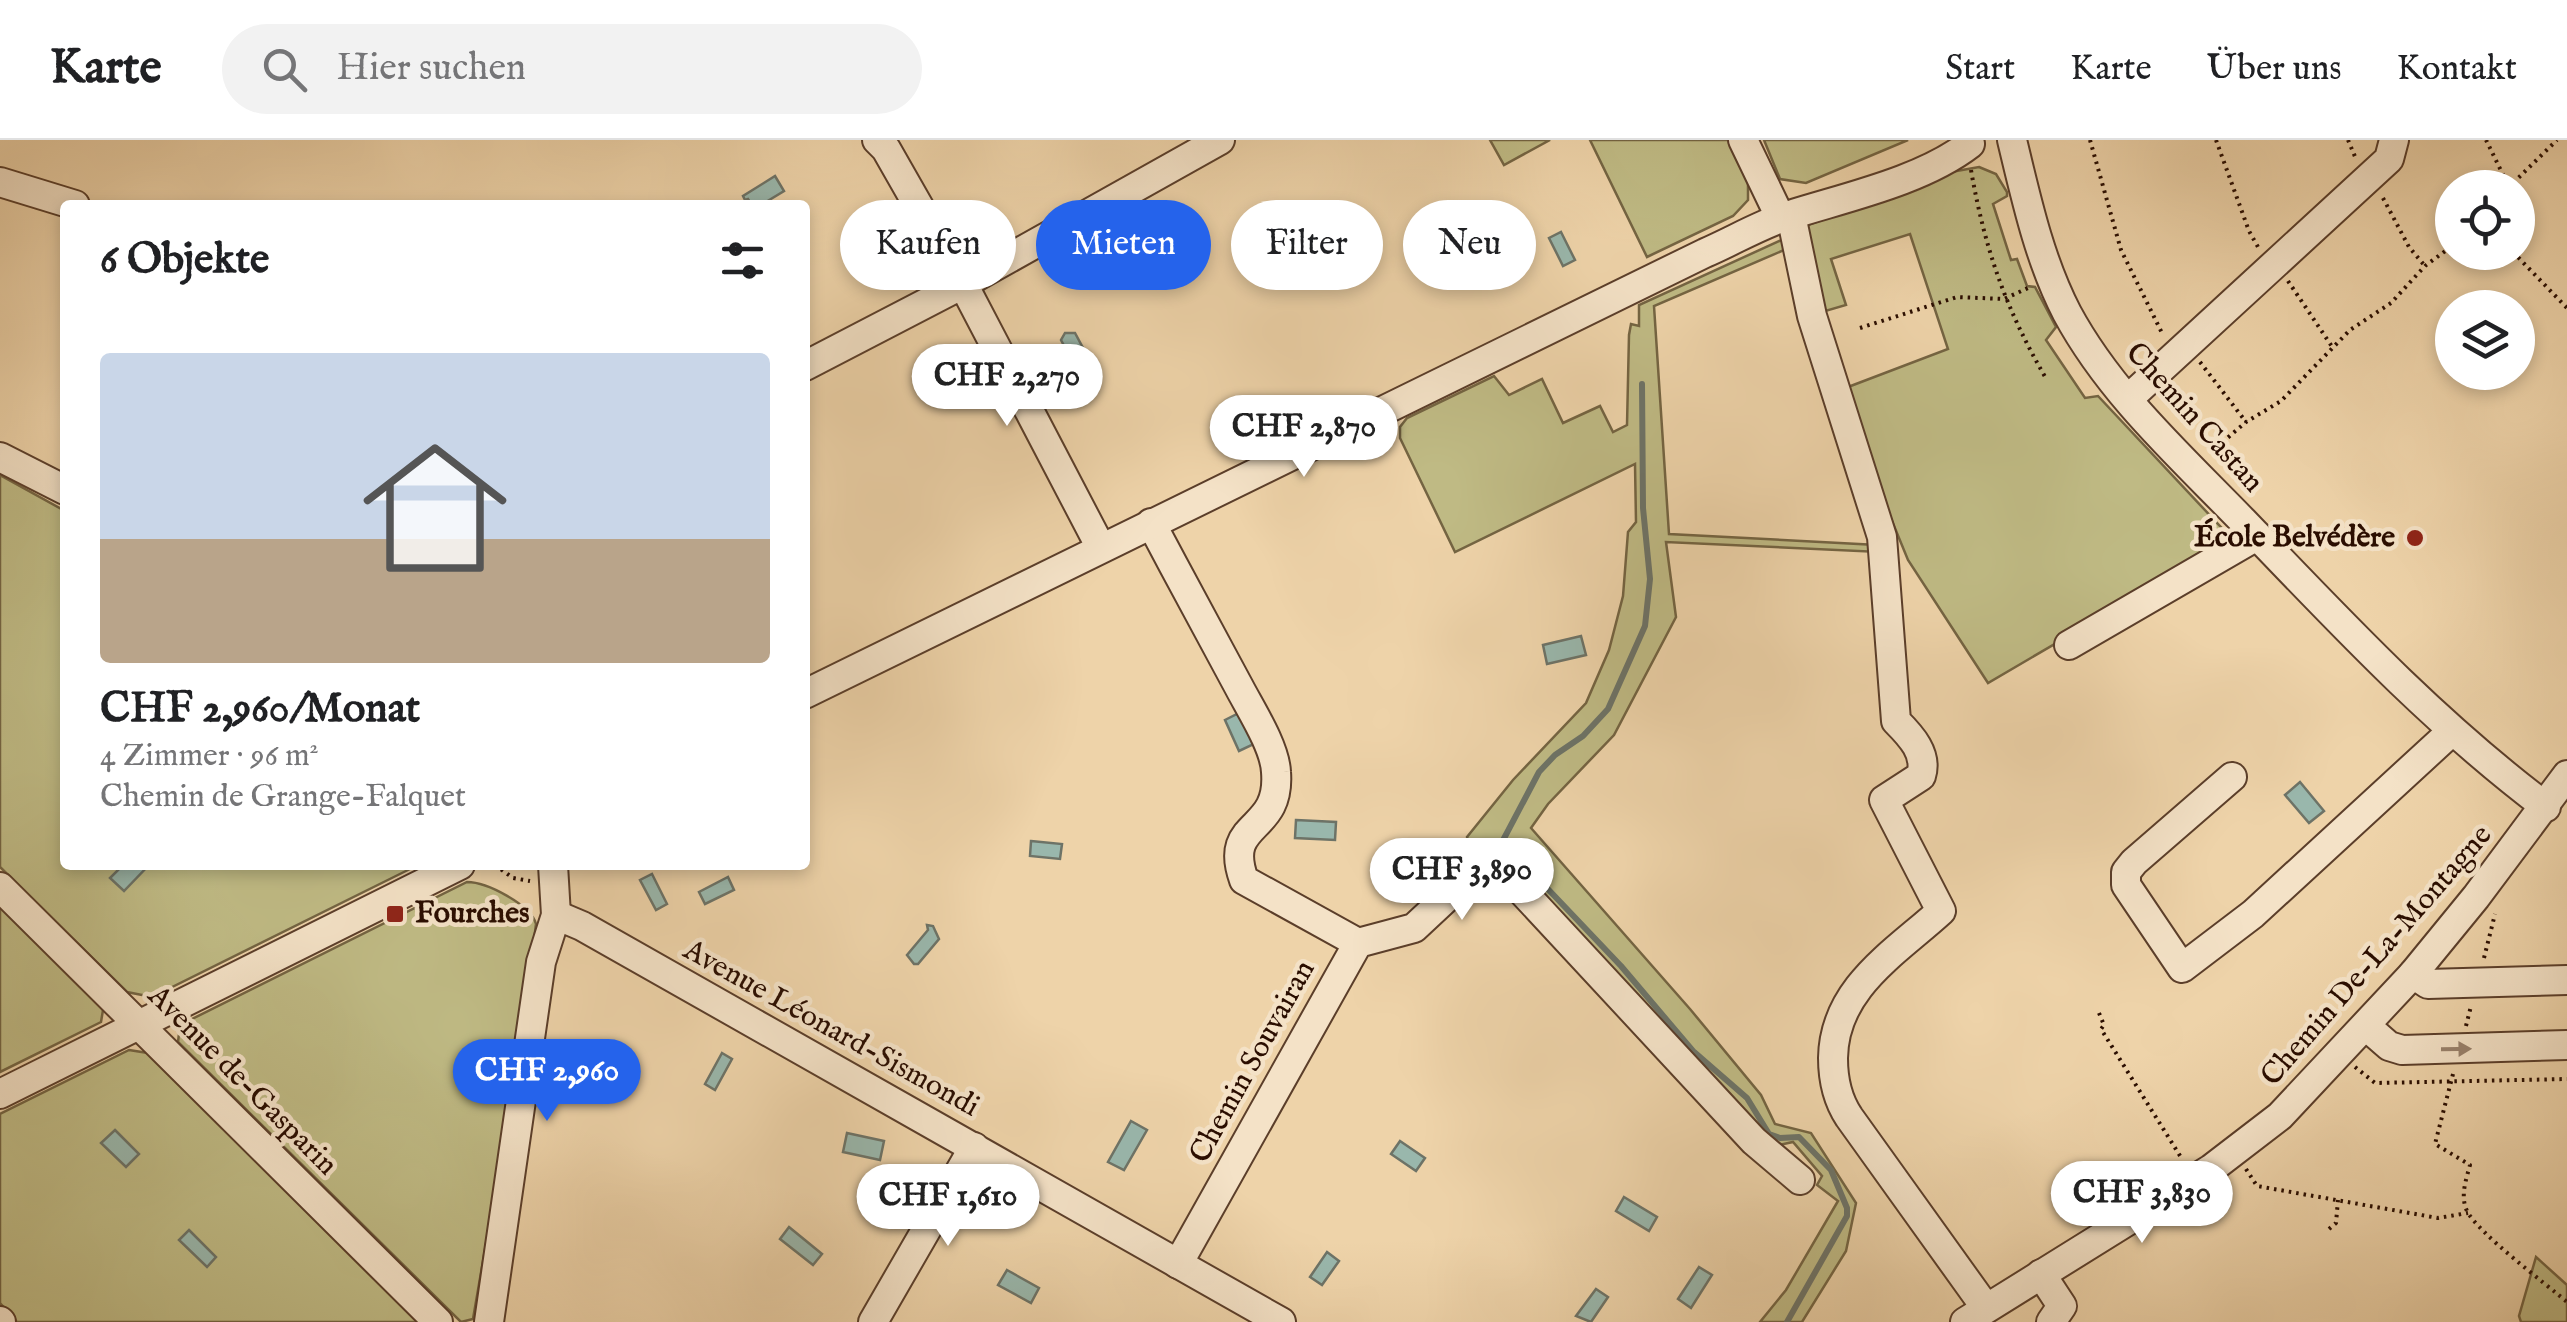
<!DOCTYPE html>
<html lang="de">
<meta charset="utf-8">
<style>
body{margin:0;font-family:"IM FELL English",serif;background:#f2f2f2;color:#202124;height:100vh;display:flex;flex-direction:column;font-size:38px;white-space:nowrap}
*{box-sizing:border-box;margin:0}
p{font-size:32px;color:#757577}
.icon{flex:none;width:55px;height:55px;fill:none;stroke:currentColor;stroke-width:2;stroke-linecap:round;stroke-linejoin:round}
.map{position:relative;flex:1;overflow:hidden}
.drawer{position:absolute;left:60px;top:60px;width:750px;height:670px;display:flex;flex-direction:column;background:#fff;border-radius:10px;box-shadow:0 5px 15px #0003}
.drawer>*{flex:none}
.banner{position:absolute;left:840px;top:60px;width:950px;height:90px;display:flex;gap:20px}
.controls{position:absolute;left:2435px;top:30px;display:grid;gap:20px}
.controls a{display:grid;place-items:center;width:100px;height:100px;border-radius:50%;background:#fff;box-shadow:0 5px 15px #0003;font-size:50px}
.price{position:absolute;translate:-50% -85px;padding:0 22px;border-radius:35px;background:#fff;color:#222;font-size:32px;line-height:65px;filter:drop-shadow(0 2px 5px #0008)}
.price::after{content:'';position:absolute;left:50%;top:60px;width:30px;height:22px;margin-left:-15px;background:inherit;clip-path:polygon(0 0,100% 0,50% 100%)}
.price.current{background:#2563eb;color:#fff}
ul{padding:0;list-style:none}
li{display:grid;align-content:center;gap:20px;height:530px;padding:0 40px}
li+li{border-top:2px solid #e0e0e0}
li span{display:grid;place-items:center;height:310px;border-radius:10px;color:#555}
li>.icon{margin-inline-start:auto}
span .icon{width:180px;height:180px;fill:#fffc;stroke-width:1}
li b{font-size:42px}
h2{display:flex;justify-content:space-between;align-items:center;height:120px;padding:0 40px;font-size:42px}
.chip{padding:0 35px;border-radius:45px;background:#fff;box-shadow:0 5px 15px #0003;font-size:35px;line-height:90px}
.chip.current{background:#2563eb;color:#fff}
header{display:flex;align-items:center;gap:60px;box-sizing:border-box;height:140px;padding:0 50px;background:#fff;border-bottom:2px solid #e0e0e0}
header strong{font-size:48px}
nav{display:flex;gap:55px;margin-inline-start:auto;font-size:35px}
.search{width:700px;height:90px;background:#f2f2f2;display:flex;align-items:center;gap:25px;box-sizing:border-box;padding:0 35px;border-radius:55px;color:#757577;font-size:38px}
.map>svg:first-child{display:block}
.green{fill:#bfba84;stroke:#746442;stroke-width:2.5;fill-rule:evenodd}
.water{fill:#99b7ac;stroke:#6d7367;stroke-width:2.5}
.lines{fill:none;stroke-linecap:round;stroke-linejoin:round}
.stream{stroke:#6d7367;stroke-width:6}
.minor-casing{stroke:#5b3e2a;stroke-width:32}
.path{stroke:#2a0d00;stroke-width:4;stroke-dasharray:2.5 5;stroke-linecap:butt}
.minor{stroke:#f4e2c7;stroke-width:28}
.oneway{fill:#99826d}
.poi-dot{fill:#8f2418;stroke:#f4e2c7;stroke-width:4}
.labels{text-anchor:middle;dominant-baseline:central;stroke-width:9;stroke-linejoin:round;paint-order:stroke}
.street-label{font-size:30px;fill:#2a0d00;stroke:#f4e2c7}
.poi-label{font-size:30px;font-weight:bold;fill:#2a0d00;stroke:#f4e2c7;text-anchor:end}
</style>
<header>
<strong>Karte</strong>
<div class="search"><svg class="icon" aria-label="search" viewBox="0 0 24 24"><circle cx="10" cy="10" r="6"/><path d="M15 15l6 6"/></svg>Hier suchen</div>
<nav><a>Start</a><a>Karte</a><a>Über uns</a><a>Kontakt</a></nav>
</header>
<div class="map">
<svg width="2567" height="1182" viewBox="0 0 2567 1182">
<rect width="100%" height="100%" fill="#eed3a9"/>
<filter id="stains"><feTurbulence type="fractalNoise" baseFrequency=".002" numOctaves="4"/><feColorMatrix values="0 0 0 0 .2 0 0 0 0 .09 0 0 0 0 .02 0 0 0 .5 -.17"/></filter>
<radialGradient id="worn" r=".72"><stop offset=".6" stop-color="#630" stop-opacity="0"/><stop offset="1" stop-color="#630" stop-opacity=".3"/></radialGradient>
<g class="green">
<polygon points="1490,0 1550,0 1504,25"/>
<polygon points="1590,0 1729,0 1748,39 1748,60 1733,76 1647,117"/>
<polygon points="1764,0 1908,0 1806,43 1780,39"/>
<path d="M1979,27l17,7 11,18v4l-14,8 18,56 6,-1 10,27 8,1 21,40 -10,13 39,58 13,-2 135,144 -245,143 -80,-123 -27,-66 -5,2 -76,-268 151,-56zM1910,94l38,115 -100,38 -23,-76 21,-6 -15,-46z"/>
<polygon points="1788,97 1791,107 1654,166 1669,394 1877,405 1879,412 1666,402 1676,477 1614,595 1548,664 1531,688 1690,869 1761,955 1775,984 1811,993 1856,1063 1846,1111 1802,1182 1760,1182 1786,1150 1838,1061 1817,1045 1822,1036 1793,1002 1770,1007 1474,719 1467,697 1513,640 1586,563 1609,510 1623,456 1628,392 1636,382 1635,324 1455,412 1400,298 1400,287 1407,278 1494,236 1509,255 1542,239 1563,283 1600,266 1613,292 1627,285 1629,195 1631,184 1639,186 1639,165"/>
<polygon points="0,335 65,371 65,725 418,725 152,857 127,852 0,727"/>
<path d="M467,742c20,0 64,23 69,42l-13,105 -50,290 -12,3 -283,-280 2,-17z"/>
<polygon points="0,763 104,864 101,882 0,932"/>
<polygon points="129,910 154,914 426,1182 17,1182 0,1163 0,974"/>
<polygon points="2536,1117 2567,1145 2567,1182 2521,1182 2519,1176"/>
</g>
<g class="water">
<polygon points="775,36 784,51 761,65 752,65 748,59 745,60 743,56"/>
<polygon points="1561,92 1575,120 1563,126 1549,98"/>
<polygon points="1065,193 1075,193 1090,221 1076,228 1061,200"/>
<polygon points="1581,496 1586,515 1547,524 1543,505"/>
<polygon points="1239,573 1254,604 1239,611 1225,580"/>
<polygon points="2300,642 2324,671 2309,683 2285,655"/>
<polygon points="1296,680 1336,682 1335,700 1295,698"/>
<polygon points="1031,701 1062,704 1060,719 1030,716"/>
<polygon points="123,725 149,725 124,751 110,738"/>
<polygon points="652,734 667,764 656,770 640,740"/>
<polygon points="728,737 734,750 705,764 699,752"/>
<polygon points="927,785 933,786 939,799 918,824 914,824 907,815 928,790"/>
<polygon points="722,913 732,919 715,950 705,944"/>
<polygon points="1131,981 1147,990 1124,1030 1108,1022"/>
<polygon points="115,990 139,1014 126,1027 101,1003"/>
<polygon points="847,993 884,1001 880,1020 843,1012"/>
<polygon points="1400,1001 1425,1018 1416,1031 1391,1014"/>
<polygon points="1624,1057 1657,1077 1649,1091 1616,1071"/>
<polygon points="789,1087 822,1114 813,1125 780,1099"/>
<polygon points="189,1090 216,1117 207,1127 179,1100"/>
<polygon points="1327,1112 1339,1121 1322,1145 1310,1137"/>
<polygon points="1699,1127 1712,1135 1691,1168 1678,1159"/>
<polygon points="1007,1130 1039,1148 1031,1163 998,1145"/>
<polygon points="1596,1149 1608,1157 1591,1182 1576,1176"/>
</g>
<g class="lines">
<polyline class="stream" points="1642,244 1643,368 1650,439 1645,486 1608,569 1583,596 1555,615 1539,632 1500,706 1527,727 1621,826 1693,911 1747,958 1769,994 1780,998 1799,997 1831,1030 1847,1068 1847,1076 1787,1182"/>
<defs>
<g id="minor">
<polyline points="877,0 886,9 963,144 1101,408"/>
<polyline points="1743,0 1781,79"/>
<path d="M2012,0c14,58 27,119 55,173 43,80 113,143 176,208 98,102 189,200 303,286"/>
<polyline points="0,42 75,65"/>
<path d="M1791,75l21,101 70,221 14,184c15,15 32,33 25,55l-37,24 57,111c-46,42 -107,77 -108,147 0,21 4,41 16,59l137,191"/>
<polyline points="805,226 963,144 1220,0"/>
<polyline points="2128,259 2389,19 2394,0"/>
<polyline points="0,317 65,350"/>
<path d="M1151,383c29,55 59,110 88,164 12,23 36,60 37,85 5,63 -54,47 -32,108l114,63"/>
<polyline points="2069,505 2257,396"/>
<path d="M805,554l900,-441c28,-12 56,-29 85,-38 57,-18 132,-34 180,-71"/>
<polyline points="2232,637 2134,722 2126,732 2126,745 2182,828 2253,774 2451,592"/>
<polyline points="0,747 438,1182"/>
<polyline points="556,775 582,786 1281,1182"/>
<polyline points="2413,834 2428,844 2567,840"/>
<polyline points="2366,886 2389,906 2402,910 2567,905"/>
<polyline points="0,954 460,725"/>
<polyline points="1178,1124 1358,803 1414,788 1474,732 1482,731 1509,737 1754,1001 1800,1040"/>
<polyline points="2041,1134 2062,1166 2051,1182"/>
<polyline points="0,1181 1,1182"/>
<polyline points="489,1182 541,822 556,775 553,725"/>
<polyline points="873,1182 974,1007"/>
<polyline points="1965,1182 2211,1029 2280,976 2413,834 2476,757 2567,635"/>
</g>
</defs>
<use href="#minor" class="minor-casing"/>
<g class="path">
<polyline points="2090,0 2121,110 2163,195"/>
<polyline points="2216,0 2249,91 2258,107"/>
<polyline points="2348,0 2356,19"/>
<polyline points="2486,0 2509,47"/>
<path d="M1971,30c14,80 35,140 76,210"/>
<polyline points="2508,48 2557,0"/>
<polyline points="2383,58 2409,107 2425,126"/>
<polyline points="2513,112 2567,168"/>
<polyline points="2288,141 2333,208"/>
<polyline points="1860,188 1957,157 2004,159 2028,148"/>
<polyline points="2200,222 2246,282"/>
<polyline points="2211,312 2246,282 2281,261 2350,190 2391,163 2425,126 2452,106"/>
<polyline points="495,725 513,738 530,741"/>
<polyline points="2484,818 2495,774"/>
<polyline points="2099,873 2104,885 2101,889 2182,1019"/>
<polyline points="2466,886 2471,866"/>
<polyline points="2355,927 2375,943 2567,939"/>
<path d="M2453,934l-18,70 35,21c-4,15 -10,31 -3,46 12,23 78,72 100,91"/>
<polyline points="2246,1029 2257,1046 2438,1078 2468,1073"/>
<polyline points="2329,1089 2336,1083 2338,1060"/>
</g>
<use href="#minor" class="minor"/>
</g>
<defs><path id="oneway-solid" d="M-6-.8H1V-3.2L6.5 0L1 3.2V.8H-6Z" transform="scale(2.5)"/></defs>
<use class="oneway" href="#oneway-solid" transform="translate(2456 909) rotate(-1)"/>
<g class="poi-dot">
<circle cx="2415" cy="398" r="10"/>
<rect x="385" y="764" width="20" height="20" rx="5"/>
</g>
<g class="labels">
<g class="street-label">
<text transform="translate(2194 278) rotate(48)">Chemin Castan</text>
<text transform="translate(2377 816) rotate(-49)">Chemin De-La-Montagne</text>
<text transform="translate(831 889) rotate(29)">Avenue Léonard-Sismondi</text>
<text transform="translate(1253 922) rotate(-61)">Chemin Souvairan</text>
<text transform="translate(242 941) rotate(45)">Avenue de-Gasparin</text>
</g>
<g class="poi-label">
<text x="2395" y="398">École Belvédère</text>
<text x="415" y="774" text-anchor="start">Fourches</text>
</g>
</g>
<rect width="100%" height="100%" filter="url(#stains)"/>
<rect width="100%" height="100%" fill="url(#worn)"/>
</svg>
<div class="controls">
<a><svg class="icon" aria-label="locate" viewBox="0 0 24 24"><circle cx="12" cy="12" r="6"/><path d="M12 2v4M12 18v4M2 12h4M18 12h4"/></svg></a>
<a><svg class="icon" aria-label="layers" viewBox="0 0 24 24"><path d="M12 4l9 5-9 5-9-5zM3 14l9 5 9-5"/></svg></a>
</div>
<b class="price" style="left:1007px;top:289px">CHF 2,270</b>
<b class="price" style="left:1304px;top:340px">CHF 2,870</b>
<b class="price" style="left:1462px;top:783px">CHF 3,890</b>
<b class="price current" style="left:547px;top:984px">CHF 2,960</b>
<b class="price" style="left:2142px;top:1106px">CHF 3,830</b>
<b class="price" style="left:948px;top:1109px">CHF 1,610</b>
<div class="banner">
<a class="chip">Kaufen</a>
<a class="chip current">Mieten</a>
<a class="chip">Filter</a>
<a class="chip">Neu</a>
</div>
<section class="drawer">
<h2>6 Objekte<svg class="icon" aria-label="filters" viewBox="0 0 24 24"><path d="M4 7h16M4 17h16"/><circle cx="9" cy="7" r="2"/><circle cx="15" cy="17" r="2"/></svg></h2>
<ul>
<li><span style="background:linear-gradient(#c9d6e8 60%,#b9a48a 0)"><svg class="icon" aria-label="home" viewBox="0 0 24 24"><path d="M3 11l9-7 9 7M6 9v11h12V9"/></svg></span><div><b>CHF 2,960/Monat</b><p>4 Zimmer · 96 m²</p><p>Chemin de Grange-Falquet</p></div></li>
</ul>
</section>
</div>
